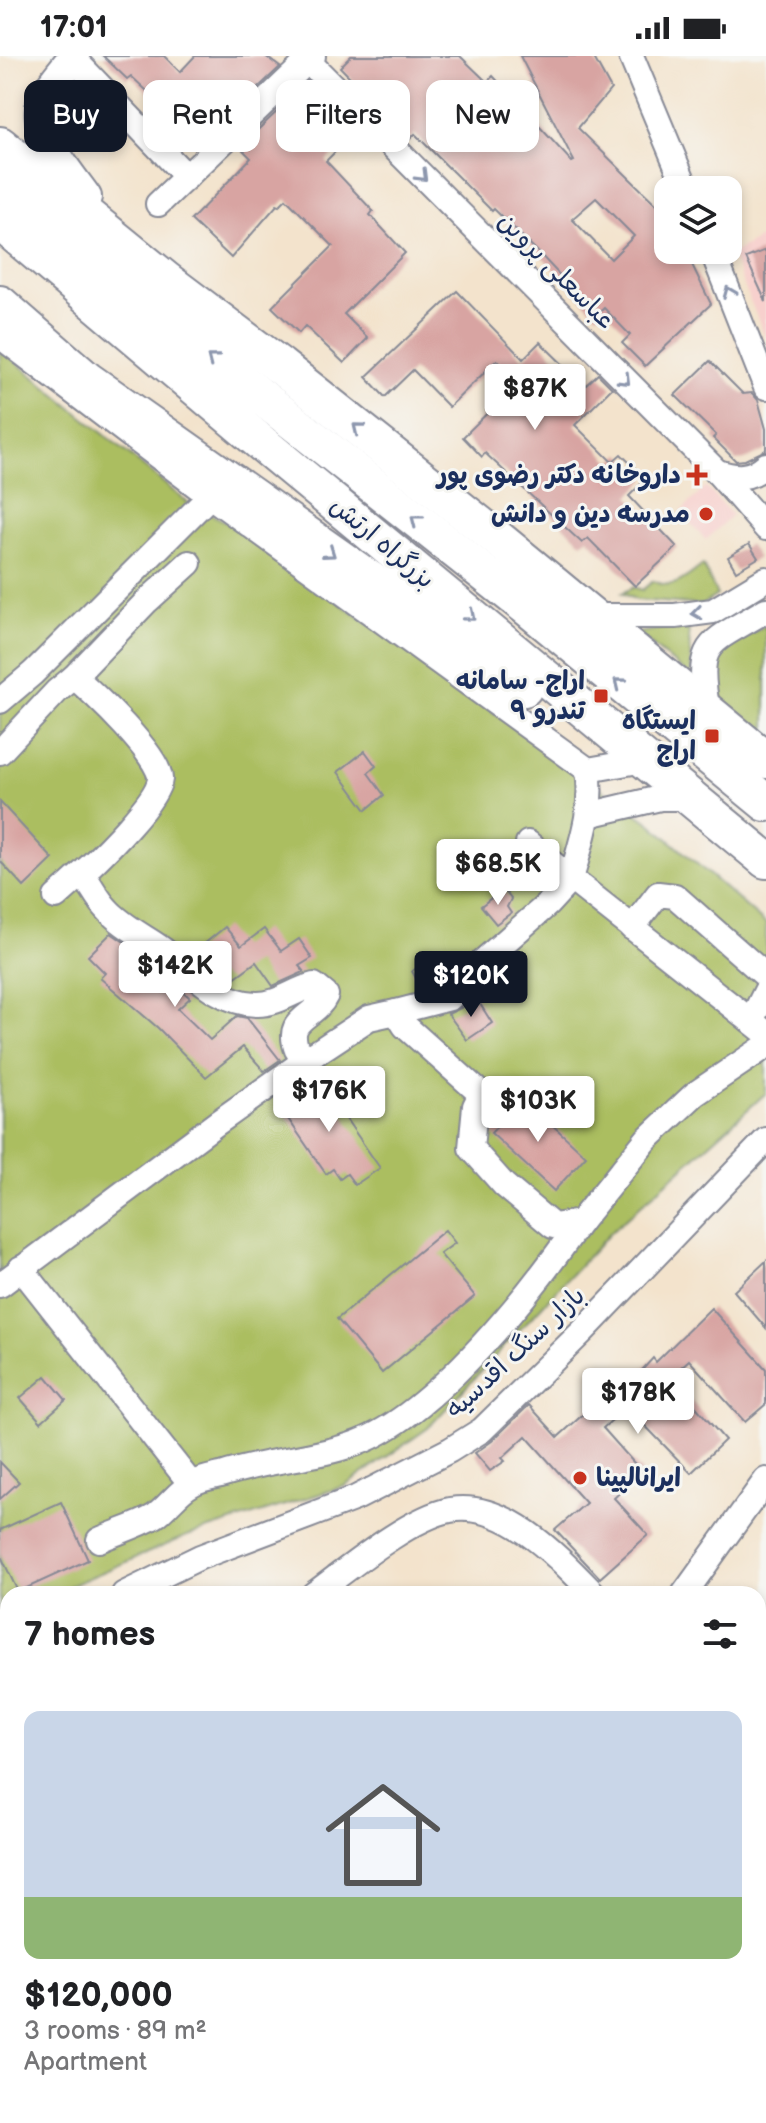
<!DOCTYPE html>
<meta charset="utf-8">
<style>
body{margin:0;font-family:"Balsamiq Sans","Playpen Sans Arabic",sans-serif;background:#f2f2f2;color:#202124;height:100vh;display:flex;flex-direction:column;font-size:30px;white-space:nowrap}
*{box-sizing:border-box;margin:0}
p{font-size:26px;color:#757577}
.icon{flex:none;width:44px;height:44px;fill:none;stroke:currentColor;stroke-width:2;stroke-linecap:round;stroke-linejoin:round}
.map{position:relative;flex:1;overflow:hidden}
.sheet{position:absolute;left:0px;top:1530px;width:766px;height:538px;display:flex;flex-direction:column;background:#fff;border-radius:24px 24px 0 0;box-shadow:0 4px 12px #0003}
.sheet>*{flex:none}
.banner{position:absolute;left:24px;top:24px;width:718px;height:72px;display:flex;gap:16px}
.buttons{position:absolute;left:654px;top:120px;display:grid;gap:16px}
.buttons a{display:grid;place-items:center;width:88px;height:88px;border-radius:16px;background:#fff;box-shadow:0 4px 12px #0003;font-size:40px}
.price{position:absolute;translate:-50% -68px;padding:0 18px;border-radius:8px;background:#fff;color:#222;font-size:26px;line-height:52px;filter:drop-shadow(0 2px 4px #0008)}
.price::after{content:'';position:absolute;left:50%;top:48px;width:24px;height:18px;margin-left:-12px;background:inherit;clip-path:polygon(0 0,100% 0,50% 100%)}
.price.selected{background:#111827;color:#fff}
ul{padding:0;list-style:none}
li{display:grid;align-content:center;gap:16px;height:424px;padding:0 24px}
li span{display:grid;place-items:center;height:248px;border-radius:16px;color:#555}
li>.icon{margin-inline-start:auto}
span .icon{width:144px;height:144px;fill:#fffc;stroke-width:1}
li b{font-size:34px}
h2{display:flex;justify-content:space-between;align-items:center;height:96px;padding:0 24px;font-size:34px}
.tag{padding:0 28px;border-radius:16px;background:#fff;box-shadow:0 4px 12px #0003;font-size:28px;line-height:72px}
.tag.selected{background:#111827;color:#fff}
.status{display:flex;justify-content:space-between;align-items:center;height:56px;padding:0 40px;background:#fff;direction:ltr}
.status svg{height:22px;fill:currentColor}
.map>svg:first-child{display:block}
.built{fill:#f7d0cd}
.green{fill:#abbe61;stroke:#637660;stroke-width:2}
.building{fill:#d8a4a2;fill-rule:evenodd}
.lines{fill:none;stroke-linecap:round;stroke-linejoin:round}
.minor-casing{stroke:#878995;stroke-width:28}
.major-casing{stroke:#878995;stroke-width:34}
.highway-casing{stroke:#878995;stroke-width:40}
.minor{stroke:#fff;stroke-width:24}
.major{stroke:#fff;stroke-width:30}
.highway{stroke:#fff;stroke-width:36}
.oneway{stroke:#8d97ae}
.poi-dot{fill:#c8321e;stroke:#f6f6f2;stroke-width:3}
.labels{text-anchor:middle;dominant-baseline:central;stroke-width:6;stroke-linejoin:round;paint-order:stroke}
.street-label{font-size:26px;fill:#1b2f5e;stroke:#f6f6f2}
.poi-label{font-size:26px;font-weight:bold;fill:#1b2f5e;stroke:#f6f6f2;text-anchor:end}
</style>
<div class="status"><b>17:01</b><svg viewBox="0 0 49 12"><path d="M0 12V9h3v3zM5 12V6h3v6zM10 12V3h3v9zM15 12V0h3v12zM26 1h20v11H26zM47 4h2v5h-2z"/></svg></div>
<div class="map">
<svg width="766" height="2067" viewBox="0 0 766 2067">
<rect width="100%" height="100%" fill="#f6f6f2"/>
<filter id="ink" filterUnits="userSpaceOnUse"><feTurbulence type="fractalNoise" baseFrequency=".0125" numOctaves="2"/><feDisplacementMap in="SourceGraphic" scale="16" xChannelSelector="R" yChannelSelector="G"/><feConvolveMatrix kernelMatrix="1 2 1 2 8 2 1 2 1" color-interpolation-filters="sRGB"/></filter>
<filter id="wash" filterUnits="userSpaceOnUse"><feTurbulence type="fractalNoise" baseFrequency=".006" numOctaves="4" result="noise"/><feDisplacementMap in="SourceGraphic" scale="32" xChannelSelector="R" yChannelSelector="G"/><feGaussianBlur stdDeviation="1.8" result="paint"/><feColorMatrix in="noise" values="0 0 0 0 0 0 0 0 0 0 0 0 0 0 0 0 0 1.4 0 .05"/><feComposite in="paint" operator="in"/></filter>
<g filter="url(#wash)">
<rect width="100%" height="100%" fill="#f3e3cc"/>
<g class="built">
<polygon points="766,179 766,283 731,198"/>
<polygon points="706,431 732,459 706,484 680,456"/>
</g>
<g class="green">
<polygon points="0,293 188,447 221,463 650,767 766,868 766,1037 609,1178 428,1372 345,1430 187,1480 51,1538 8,1538 8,1556 0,1559"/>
<path d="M703,509l14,30 -15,10 -66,-5 -14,-7 12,-6 8,3 11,-9c22,10 32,-3 50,-16z"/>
<polygon points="688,568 692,622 637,577"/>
<polygon points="766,569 766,682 722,645 716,606 722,595"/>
</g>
<g id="blocks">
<g class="building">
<polygon points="103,0 164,0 180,16 195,0 265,0 280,11 245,44 239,38 193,83 173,63 175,61 131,20 127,23"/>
<path d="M351,0h109l27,26 6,-6 79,86 2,-1 -54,-105h73l18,33 -33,39 90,88v34h17l26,54 -66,62 -23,-23 8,-8 -26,-27 -7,7 -60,-64 -43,-42 -2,2 -77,-77 -5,5 -70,-72zM596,142l38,38 -23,23 -39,-40z"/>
<polygon points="285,48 306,71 309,69 335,96 326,105 373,155 370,159 405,197 344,258 368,282 344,307 305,270 299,277 272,251 333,190 286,143 279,150 277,149 231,202 191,164 251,102 240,91"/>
<polygon points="766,194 766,246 746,202"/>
<polygon points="457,235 523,303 540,286 585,330 598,318 612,332 575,369 612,406 621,398 646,423 629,440 677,491 635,530 588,482 582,487 485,397 482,401 463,381 519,326 497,304 449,351 413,314 385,341 366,321"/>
<polygon points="710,305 743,338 752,337 758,344 766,373 766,394 745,404 736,405 713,382 716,379 675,339"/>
<polygon points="749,488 758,502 736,515 728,501"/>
<polygon points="365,695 376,710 368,717 384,739 366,754 338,716"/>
<polygon points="0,746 53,803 24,831 0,805"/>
<polygon points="503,833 511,843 507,851 511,857 496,868 481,850"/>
<polygon points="225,871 241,890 264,873 281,895 299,883 312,902 299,910 304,916 273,930 256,906 230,925 217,918 198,893"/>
<polygon points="111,877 148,902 190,942 178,953 210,984 237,960 247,962 280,1004 264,1015 243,991 206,1021 158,972 100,922 105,917 88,900"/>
<polygon points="429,905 439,923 422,933 412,915"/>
<polygon points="475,940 492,967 467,984 448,958 461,952"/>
<polygon points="319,1024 380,1112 355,1129 347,1118 340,1123 333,1113 326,1118 280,1051"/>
<polygon points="523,1042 586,1100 554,1135 491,1077"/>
<polygon points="445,1174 455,1187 440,1198 475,1240 382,1317 337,1263"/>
<polygon points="766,1205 766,1272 734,1235"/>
<polygon points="711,1252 766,1313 766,1348 745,1366 689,1304 670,1321 725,1384 691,1417 627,1351 603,1372 642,1416 614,1442 648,1479 600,1522 555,1474 586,1447 526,1380 502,1402 505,1405 490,1415 475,1397 492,1385 529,1349 558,1381 598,1345 606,1354 653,1302 656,1306"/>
<polygon points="46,1320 66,1344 41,1366 20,1342"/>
<polygon points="0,1406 19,1426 0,1443"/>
<polygon points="61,1446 88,1504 18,1536 0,1498 0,1474"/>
</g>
</g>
</g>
<g filter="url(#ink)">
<use href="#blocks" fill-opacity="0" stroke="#878995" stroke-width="2"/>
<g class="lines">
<defs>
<g id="minor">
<polyline points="71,0 187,121"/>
<polyline points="303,0 717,416 766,472"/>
<polyline points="631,0 687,134"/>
<polyline points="158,148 313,0"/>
<polyline points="712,194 766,331"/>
<polyline points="0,280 210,440 588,714 644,704"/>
<path d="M717,416c20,6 33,7 49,-7"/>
<path d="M189,507l-42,38 -73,76c18,14 88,81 86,102 -2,21 -56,74 -73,90l-1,10c7,10 13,22 21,30 15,17 37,27 55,40 29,22 54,53 94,55 21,1 38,-14 58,-19l12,10c-11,24 -42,22 -29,55l13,7 59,-39 27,-6 9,14 76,68 -6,12 -4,42 33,37 49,41 27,-4 67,-83 48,-45 71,-48"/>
<polyline points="593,560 675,560 713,555 766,523"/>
<polyline points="0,645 33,617 210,440"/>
<path d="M708,656c-14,-73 1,-67 58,-102"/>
<polyline points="0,696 57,635 74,621"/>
<path d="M588,714c6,38 -7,73 -17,109l195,154"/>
<polyline points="588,759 660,742 690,742"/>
<polyline points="56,841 87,813"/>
<polyline points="632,872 658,838 675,840 766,920"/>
<polyline points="396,956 450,942 474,913 548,848 571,823 528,787"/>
<polyline points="751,965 766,935"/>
<polyline points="21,1212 191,1428"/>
<polyline points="0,1229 217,1067 310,1001"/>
<path d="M99,1484c18,-8 39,-14 56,-24 13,-9 23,-25 37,-32 8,-5 20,-7 29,-9 44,-15 92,-16 136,-32 79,-29 175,-152 223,-221"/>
<polyline points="124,1538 200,1501 356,1442 450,1394 482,1374 583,1275 766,1084"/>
<path d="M314,1538c34,-25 95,-76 136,-84 56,-10 109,48 144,84"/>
<polyline points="684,1538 766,1424"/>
<polyline points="0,1597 8,1595"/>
<polyline points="758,1625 766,1619"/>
<polyline points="0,1883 8,1874"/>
<polyline points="758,1900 766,1911"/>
</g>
<path id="major" d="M74,0c-10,14 -26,30 -32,47 -10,29 28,71 44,94"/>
<g id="highway">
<polyline points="0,89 167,225 280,310 503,487 766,704"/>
<polyline points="0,125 182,278 528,552 766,747"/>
<polyline points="0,166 259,385 766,804"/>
<polyline points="0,248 87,324 524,632"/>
</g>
</defs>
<use href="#minor" class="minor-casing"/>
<use href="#major" class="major-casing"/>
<use href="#highway" class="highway-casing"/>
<use href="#minor" class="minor"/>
<use href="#major" class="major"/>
<use href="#highway" class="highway"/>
</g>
<defs><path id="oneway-chevron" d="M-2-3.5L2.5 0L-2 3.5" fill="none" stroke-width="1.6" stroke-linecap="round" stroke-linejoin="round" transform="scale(2)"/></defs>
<g class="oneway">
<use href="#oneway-chevron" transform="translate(422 120) rotate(45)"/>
<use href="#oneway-chevron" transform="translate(729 236) rotate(-112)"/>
<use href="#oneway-chevron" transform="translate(212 303) rotate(-142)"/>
<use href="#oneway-chevron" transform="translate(625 324) rotate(45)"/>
<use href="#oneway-chevron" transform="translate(358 372) rotate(-141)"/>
<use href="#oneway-chevron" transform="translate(416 464) rotate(-142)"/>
<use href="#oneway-chevron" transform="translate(330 497) rotate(35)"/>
<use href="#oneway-chevron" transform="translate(697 557) rotate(172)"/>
<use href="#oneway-chevron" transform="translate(470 560) rotate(40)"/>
<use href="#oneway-chevron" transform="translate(619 627) rotate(-141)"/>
</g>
</g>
<g class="poi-dot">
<path d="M693 407h8v8h8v8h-8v8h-8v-8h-8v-8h8z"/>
<circle cx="706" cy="458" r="8"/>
<rect x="593" y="632" width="16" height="16" rx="4"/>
<rect x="704" y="672" width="16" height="16" rx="4"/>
<circle cx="580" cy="1422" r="8"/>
</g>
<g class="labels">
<g class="street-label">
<text transform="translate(556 215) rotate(45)">عباسعلی پروین</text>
<text transform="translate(382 487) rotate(40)">بزرگراه ارتش</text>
<text transform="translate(516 1297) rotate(-43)">بازار سنگ اقدسیه</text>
</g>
<g class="poi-label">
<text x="681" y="419">داروخانه دکتر رضوی پور</text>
<text x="690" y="458">مدرسه دین و دانش</text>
<text x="585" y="625">اراج- سامانه<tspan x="585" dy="30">۹ تندرو</tspan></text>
<text x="696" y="665">ایستگاه<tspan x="696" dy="30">اراج</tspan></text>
<text x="596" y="1422" text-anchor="start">ایرانالپینا</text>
</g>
</g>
</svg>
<div class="buttons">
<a><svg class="icon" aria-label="layers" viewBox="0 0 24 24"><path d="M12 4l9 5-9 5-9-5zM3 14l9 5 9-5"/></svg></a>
</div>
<b class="price" style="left:535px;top:376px">$87K</b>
<b class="price" style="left:498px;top:851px">$68.5K</b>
<b class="price" style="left:175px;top:953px">$142K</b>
<b class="price selected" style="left:471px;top:963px">$120K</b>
<b class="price" style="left:329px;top:1078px">$176K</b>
<b class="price" style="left:538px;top:1088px">$103K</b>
<b class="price" style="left:638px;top:1380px">$178K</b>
<div class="banner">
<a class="tag selected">Buy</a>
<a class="tag">Rent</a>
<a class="tag">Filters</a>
<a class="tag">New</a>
</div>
<section class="sheet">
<h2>7 homes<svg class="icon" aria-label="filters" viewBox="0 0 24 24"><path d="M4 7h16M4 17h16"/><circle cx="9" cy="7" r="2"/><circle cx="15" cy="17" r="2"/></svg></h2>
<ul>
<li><span style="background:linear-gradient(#c9d6e8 75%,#8fb573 0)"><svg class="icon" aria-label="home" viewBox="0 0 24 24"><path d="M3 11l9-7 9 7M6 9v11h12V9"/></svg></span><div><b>$120,000</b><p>3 rooms · 89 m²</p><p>Apartment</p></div></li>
</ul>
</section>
</div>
